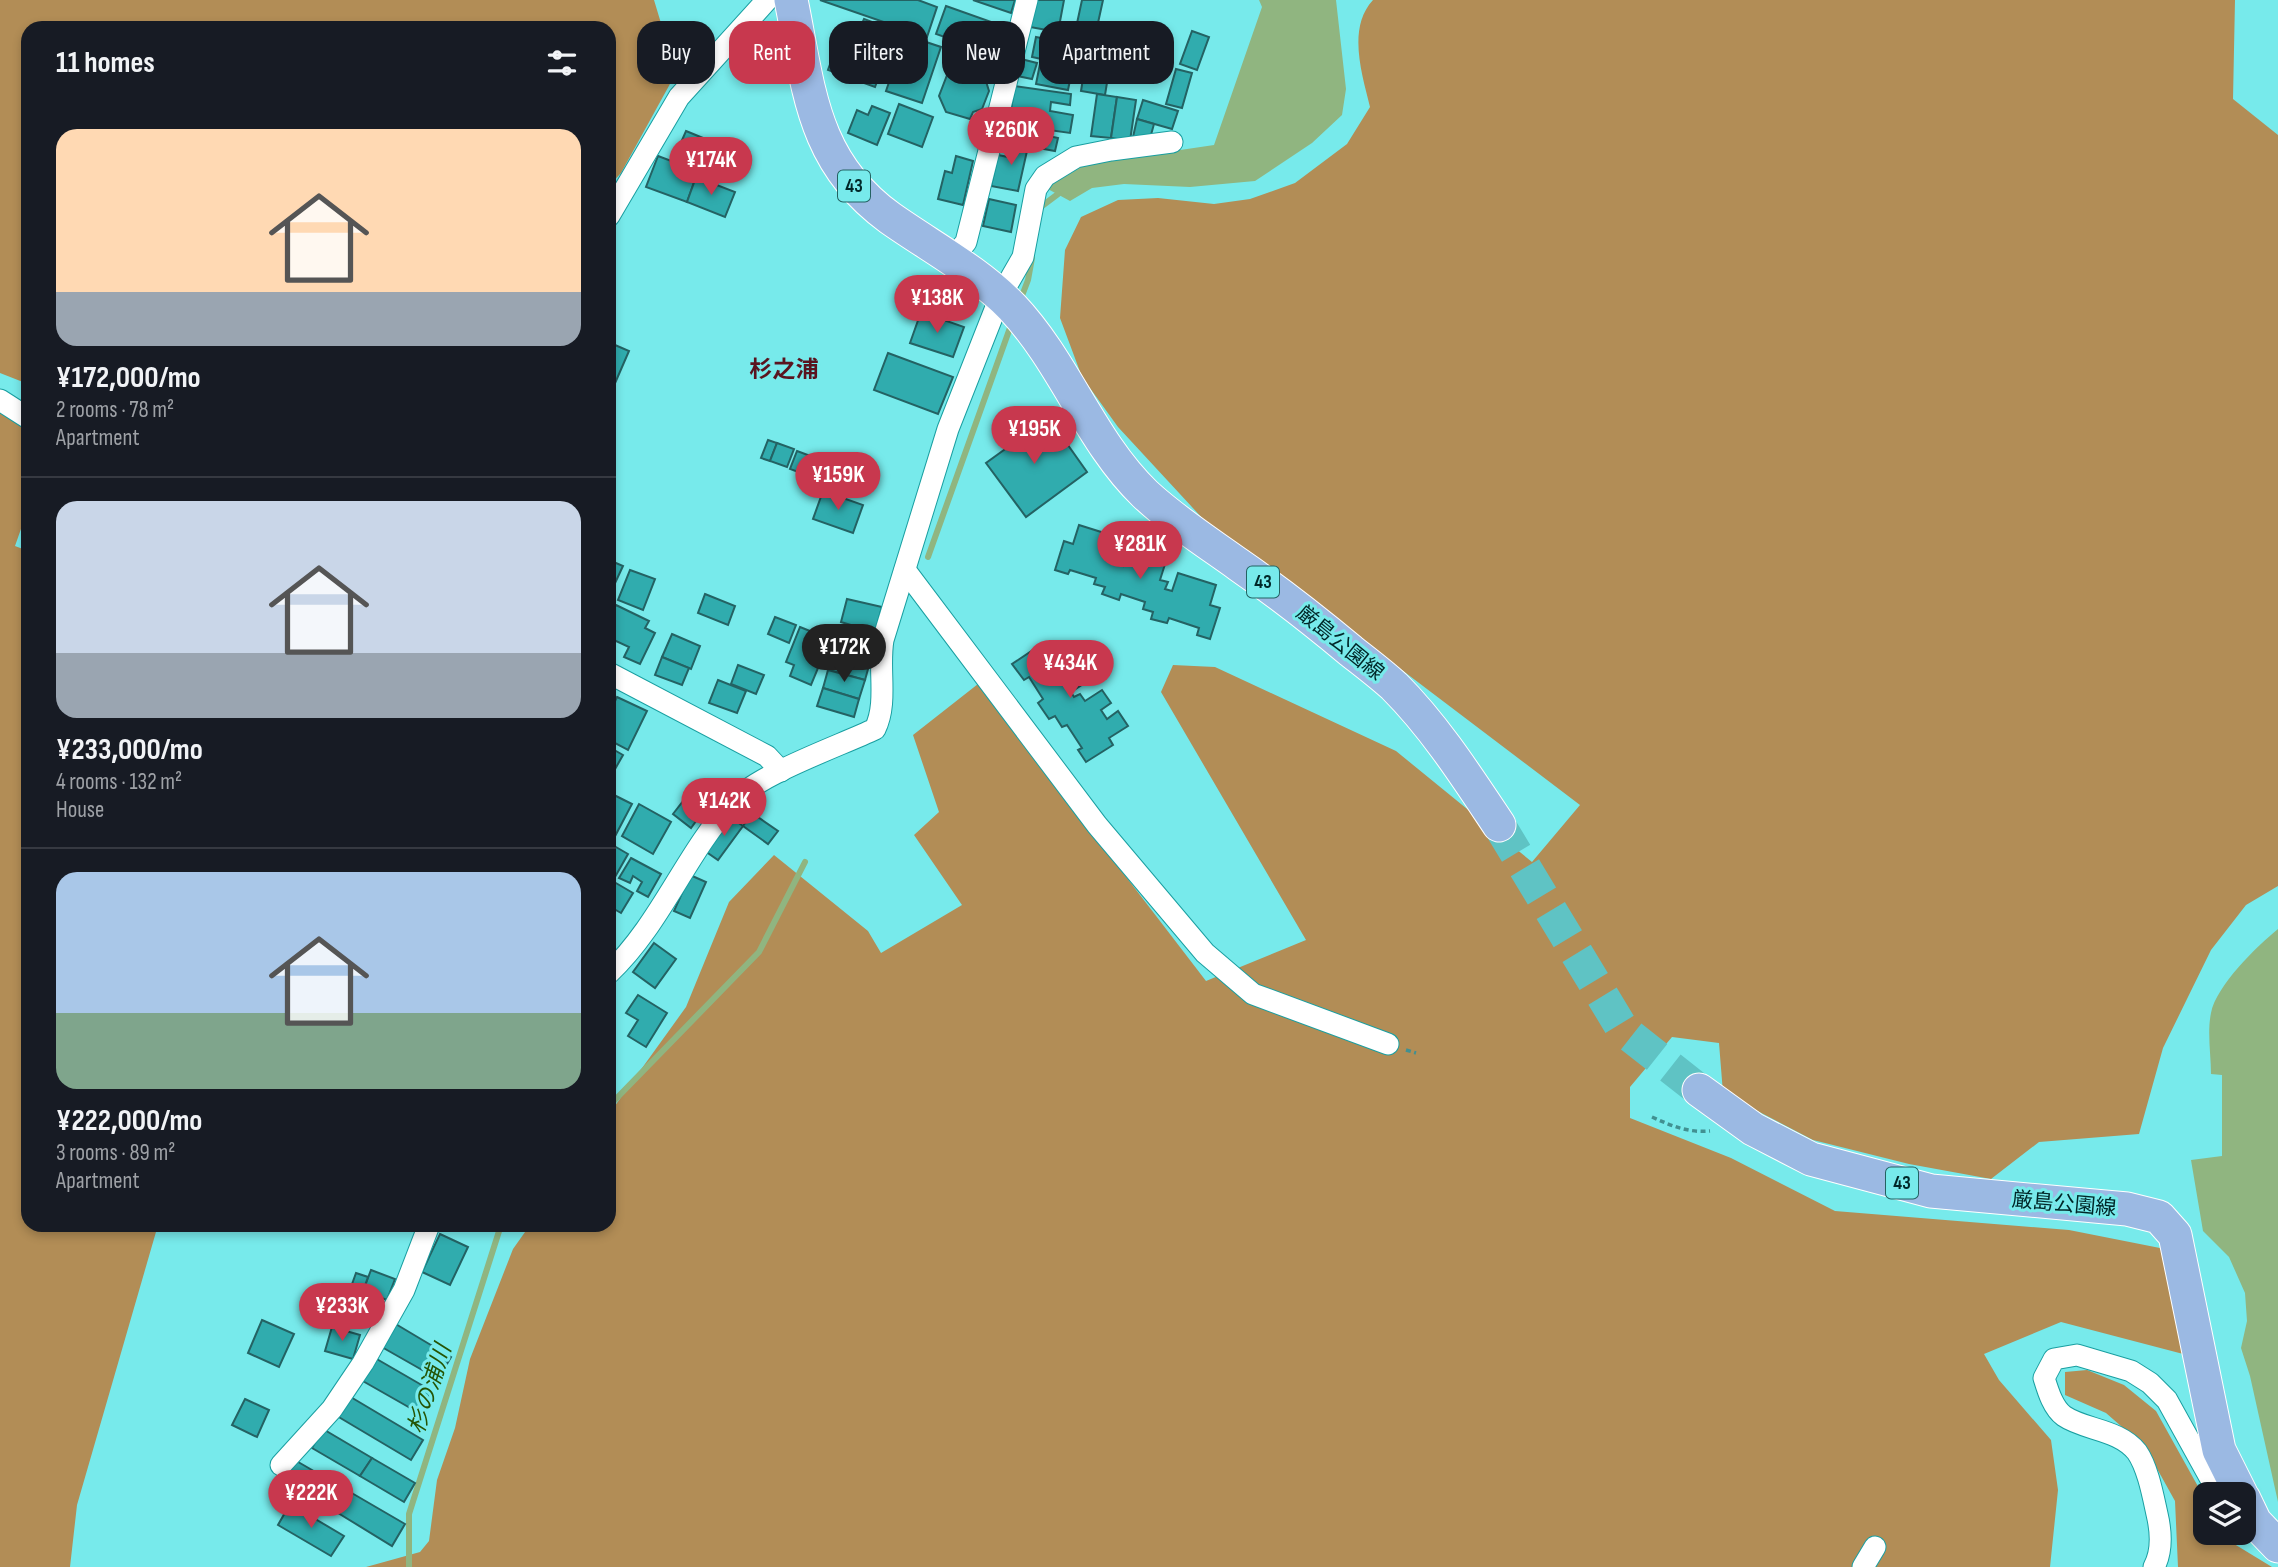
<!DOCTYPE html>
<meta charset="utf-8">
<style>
body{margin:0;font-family:"Sofia Sans Condensed","Noto Sans JP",sans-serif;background:#20242c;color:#f1f3f6;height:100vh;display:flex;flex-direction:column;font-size:26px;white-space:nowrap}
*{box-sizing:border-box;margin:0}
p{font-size:23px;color:#9ea1a6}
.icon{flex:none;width:38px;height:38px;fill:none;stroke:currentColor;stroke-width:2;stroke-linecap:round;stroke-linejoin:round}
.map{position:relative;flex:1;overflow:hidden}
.drawer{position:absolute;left:21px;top:21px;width:595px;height:1211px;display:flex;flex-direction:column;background:#171b24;border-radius:21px;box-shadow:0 4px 10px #0003}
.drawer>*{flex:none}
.guide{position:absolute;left:637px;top:21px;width:665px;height:63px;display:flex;gap:14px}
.controls{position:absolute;left:2193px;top:1482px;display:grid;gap:14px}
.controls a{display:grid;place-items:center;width:63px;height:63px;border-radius:14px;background:#171b24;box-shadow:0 4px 10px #0003;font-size:35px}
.price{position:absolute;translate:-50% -60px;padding:0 16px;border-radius:24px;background:#c8384e;color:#fff;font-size:23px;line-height:46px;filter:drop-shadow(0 2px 4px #0008)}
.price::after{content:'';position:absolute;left:50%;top:42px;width:21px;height:16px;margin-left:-10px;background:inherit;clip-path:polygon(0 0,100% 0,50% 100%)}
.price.on{background:#222;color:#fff}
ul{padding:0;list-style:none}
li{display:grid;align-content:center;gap:14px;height:371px;padding:0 35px}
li+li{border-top:2px solid #363941}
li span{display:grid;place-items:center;height:217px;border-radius:21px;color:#555}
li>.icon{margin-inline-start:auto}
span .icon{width:126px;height:126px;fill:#fffc;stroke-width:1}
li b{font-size:30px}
h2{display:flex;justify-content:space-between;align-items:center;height:84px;padding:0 35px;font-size:30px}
.pill{padding:0 24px;border-radius:21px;background:#171b24;box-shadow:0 4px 10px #0003;font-size:24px;line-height:63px}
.pill.on{background:#c8384e;color:#fff}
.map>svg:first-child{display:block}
.forest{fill:#b28d56}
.water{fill:#90b580}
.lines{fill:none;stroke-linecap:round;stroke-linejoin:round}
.stream{stroke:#90b580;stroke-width:6}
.building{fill:#30acae;stroke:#246263;stroke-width:2}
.primary-tunnel{stroke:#5fc3c4;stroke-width:33;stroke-dasharray:33 17;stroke-linecap:butt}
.minor-casing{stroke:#199fa1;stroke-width:23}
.primary-casing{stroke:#fff;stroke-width:35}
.path{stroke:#419091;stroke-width:3.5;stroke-dasharray:5 3.5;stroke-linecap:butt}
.minor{stroke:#fff;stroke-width:21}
.primary{stroke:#9bb9e3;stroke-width:33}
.labels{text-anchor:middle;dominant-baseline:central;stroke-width:6;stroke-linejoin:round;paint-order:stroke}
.shield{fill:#77eaeb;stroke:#246262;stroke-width:2}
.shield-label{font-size:19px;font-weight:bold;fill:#012728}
.street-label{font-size:21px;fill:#012728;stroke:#77eaeb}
.neighbourhood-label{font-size:23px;font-weight:bold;fill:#5a141f;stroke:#77eaeb}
.water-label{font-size:23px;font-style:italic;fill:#255404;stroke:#77eaeb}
</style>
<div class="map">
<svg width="2278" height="1567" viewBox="0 0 2278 1567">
<rect width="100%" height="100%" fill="#77eaeb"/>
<g class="forest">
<polygon points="0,0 654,0 676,73 621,173 609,186 609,28 28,28 28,384 0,373"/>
<path d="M1373,0h862l-2,99 45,36v751l-32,19 -35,45 -48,98 -24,86 -100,8 -48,37 -82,-15 -96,-24 -90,-47 -4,-50 -47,-6 -42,50v31l101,40 104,53 234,19 96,19 22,106 -126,-33 -77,32 15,26 52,60 7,50 -8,77h-1684l54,-15 9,-11 8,-61 18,-52 15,-69 43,-110 17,-24h79v-111l77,-107 43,-105 45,-47 94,76 13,22 81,-48 -48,-70 25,-23 -26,-77 65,-51 228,297 100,-41 -145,-248 12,-27 42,2 181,84 136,111 48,-57 -376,-285 -86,-93 -36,-50 -22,-59 5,-68 16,-33 37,-17 40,-2 56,6 36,-5 45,-16 52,-39 23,-37c-8,-33 -23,-79 3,-107z"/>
<polygon points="0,411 28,427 28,509 15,546 28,551 28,1225 158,1225 77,1505 70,1567 0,1567"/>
<polygon points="2087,1370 2124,1385 2156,1411 2205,1499 2205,1533 2223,1533 2226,1539 2272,1567 2178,1567 2175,1501 2145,1447 2106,1413 2065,1395 2065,1372"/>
</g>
<g class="water">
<polygon points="1259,0 1336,0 1346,89 1342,115 1312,143 1255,181 1190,187 1124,184 1092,188 1070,201 1046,188 1086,164 1214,145 1262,7"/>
<path d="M2278,929v573l-28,-126 -9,-28 6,-27 -2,-28 -16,-36 -26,-26 -12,-71 31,-4v-81l-11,-1c0,-19 -4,-42 0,-61 5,-27 46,-67 67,-84z"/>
</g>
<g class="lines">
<g class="stream">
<polyline points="1038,209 1058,194"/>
<polyline points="1020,301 1028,280 1032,258"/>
<polyline points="928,557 1011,325"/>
<polyline points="609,1106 759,952 805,862"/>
<polyline points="409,1567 409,1514 501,1225"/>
</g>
</g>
<g class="building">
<polygon points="820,0 918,0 937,7 927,37"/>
<polygon points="973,0 1015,0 1011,13"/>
<polygon points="1036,0 1064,0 1058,32 1030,27"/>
<polygon points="1082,0 1103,0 1096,32 1076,28"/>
<polygon points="946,6 1014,30 1004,58 936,34"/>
<polygon points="864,19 896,31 890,47 857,35"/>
<polygon points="1192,31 1209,37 1197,70 1180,64"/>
<polygon points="841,34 888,51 875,87 828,70"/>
<polygon points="1132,34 1165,40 1161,59 1148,57 1144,76 1124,72"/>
<polygon points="905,35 941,47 922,103 886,91"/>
<polygon points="1074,35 1088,37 1082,66 1068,64"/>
<polygon points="1036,37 1056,41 1051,61 1032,57"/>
<polygon points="1089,39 1110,42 1108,59 1087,56"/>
<polygon points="1021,59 1037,63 1032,79 1017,76"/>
<polygon points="1086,60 1110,64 1105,95 1081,91"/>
<polygon points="1040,64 1072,70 1068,90 1036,84"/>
<polygon points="961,66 984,75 989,91 982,109 973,112 970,119 946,112 939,96 949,70"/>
<polygon points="1176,69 1192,73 1182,108 1166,104"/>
<polygon points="1015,86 1071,94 1070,105 1051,102 1050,111 1073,115 1070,133 1027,127 1029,112 1011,109"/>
<polygon points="1097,94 1117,97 1111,138 1091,136"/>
<polygon points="1117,97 1136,100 1130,141 1111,138"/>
<polygon points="1143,100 1178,111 1172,129 1137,119"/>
<polygon points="899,104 933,117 922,147 888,134"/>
<polygon points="872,106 890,113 877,145 848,133 857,110 868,115"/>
<polygon points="1137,119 1154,124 1149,142 1133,137"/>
<polygon points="686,131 747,156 737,179 676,154"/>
<polygon points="1035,133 1058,138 1055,151 1033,147"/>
<polygon points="1013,138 1029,142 1018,191 991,186 998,155 1008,157"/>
<polygon points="658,156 698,171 687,202 646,187"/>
<polygon points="956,156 973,161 963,205 938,199 945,171 952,173"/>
<polygon points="696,177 735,192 725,217 687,202"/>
<polygon points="989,199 1016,205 1011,232 983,226"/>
<polygon points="921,312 964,327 953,357 910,343"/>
<polygon points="615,345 629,351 609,397 609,356"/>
<polygon points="888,353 953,377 938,414 874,390"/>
<polygon points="1027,414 1054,449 1065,441 1087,472 1026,517 986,463 1008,447 999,434"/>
<polygon points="768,440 777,443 770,461 761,458"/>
<polygon points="777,443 794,449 787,467 770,461"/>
<polygon points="797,451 816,458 809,476 790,469"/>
<polygon points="823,491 863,505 853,533 813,519"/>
<polygon points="1079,525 1117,537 1111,556 1120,559 1118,565 1123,566 1128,549 1166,561 1160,580 1168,582 1165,589 1172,591 1178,573 1216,585 1210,605 1220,608 1210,639 1197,635 1199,628 1169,618 1167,623 1151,619 1153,612 1143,609 1145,602 1121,594 1119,600 1102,594 1105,587 1094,584 1096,578 1070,570 1068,574 1055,570 1064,541 1073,544"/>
<polygon points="609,560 623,566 609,596"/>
<polygon points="630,570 655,579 643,610 618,600"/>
<polygon points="705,594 735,606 728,625 698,613"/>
<polygon points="847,599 882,607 872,645 850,640 854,626 841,622"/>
<polygon points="616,605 649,621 645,628 655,633 640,664 624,657 629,647 614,640 609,650 609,612 612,613"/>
<polygon points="775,617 796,625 789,643 768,634"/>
<polygon points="800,627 830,639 811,685 790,676 794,665 786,662"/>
<polygon points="672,634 700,646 691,669 662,657"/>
<polygon points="1062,643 1073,659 1064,665 1069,673 1079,666 1088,681 1071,692 1074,697 1080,694 1085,701 1102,690 1111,703 1101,710 1107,719 1118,711 1128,726 1109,738 1113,745 1086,762 1078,750 1082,748 1067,725 1062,727 1055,716 1049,719 1038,703 1043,699 1029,677 1024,680 1012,664 1039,646 1044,654"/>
<polygon points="856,646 873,651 865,680 828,670 834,649 853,654"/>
<polygon points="662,657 689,668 682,685 655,675"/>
<polygon points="738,665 764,675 756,694 731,684"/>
<polygon points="828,670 865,680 859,699 823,688"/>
<polygon points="718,680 746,691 737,713 709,703"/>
<polygon points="823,688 859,699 854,717 817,706"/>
<polygon points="617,697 647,711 628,750 609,740 609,713"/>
<polygon points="609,747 623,755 610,778 609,778"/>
<polygon points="614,795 632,804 613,840 609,839 609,804"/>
<polygon points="687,796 704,810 691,828 673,814"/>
<polygon points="639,804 671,822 653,854 622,836"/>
<polygon points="752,813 778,831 768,844 743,826"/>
<polygon points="729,816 743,826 718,860 705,851"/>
<polygon points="609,843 628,854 615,877 609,874"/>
<polygon points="631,858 661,874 648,897 637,891 642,882 633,876 630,883 619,878"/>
<polygon points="690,875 706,882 690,918 674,911"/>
<polygon points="609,879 633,893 621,913 609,906"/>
<polygon points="654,943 676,959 655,988 633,972"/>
<polygon points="638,995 667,1013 646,1047 628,1036 638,1020 626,1013"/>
<polygon points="440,1234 468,1247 450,1285 422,1272"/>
<polygon points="371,1270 395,1279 387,1300 363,1291"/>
<polygon points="356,1273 368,1277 363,1291 351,1287"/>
<polygon points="262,1320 294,1334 279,1367 248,1353"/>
<polygon points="394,1323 451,1357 438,1379 380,1346"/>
<polygon points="332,1327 360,1335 353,1359 325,1351"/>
<polygon points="375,1358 432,1391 419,1413 361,1380"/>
<polygon points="349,1396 423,1440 411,1460 337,1416"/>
<polygon points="245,1399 269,1410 257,1437 232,1425"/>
<polygon points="323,1429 372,1458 360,1476 312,1448"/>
<polygon points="372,1458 415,1483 404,1502 360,1476"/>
<polygon points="293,1459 350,1492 338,1513 281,1480"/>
<polygon points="350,1492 405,1524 392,1546 338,1513"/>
<polygon points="290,1504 344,1536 331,1556 278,1525"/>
</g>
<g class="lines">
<polyline class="primary-tunnel" points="1499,825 1623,1030 1699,1090"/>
<defs>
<g id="minor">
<polyline points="609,216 679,97 767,0"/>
<polyline points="952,259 966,242 1027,0"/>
<polyline points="0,400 28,418"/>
<polyline points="905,570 1097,825 1205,953 1253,994 1388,1044"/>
<polyline points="609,673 767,756 781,771"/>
<path d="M609,973c51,-48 76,-118 123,-170 26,-29 105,-56 143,-74 13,-26 3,-60 8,-89l65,-211 52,-132 23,-40 13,-68 9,-13 31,-19 35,-7 61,-8"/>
<polyline points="281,1465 332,1409 363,1363 404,1290 429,1225"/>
<polyline points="1863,1567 1875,1547"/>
<path d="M2154,1567c8,-15 7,-36 3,-53 -4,-18 -9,-46 -20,-62 -18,-23 -53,-22 -73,-36 -11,-8 -16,-25 -20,-38l10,-19 23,-4 54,16 19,12 17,17 52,94"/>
</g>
<g id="primary">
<path d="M791,0c18,87 20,161 99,218 41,29 87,53 122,89 53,56 78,134 133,187 29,27 62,48 94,71 39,27 76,56 112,86 14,11 30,23 43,35 41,41 73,91 105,139"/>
<polyline points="1699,1090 1753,1129 1811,1159 1931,1191 2127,1209 2159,1217 2175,1235 2219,1450 2241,1494"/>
<polyline points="2244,1499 2255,1522 2278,1546"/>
</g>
</defs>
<use href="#minor" class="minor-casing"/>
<use href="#primary" class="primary-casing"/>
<g class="path">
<polyline points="1406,1050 1416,1053"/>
<path d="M1652,1117c20,9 36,16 58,14"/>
</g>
<use href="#minor" class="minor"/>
<use href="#primary" class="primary"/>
</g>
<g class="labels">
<g class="shield">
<rect x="838" y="170.5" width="32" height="31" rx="5"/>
<rect x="1247" y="566.5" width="32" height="31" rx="5"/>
<rect x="1886" y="1167.5" width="32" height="31" rx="5"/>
</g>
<g class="shield-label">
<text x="854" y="186">43</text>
<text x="1263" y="582">43</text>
<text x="1902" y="1183">43</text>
</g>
<g class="street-label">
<text transform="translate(1340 643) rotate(39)">厳島公園線</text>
<text transform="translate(2064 1204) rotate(5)">厳島公園線</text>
</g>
<g class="neighbourhood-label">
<text x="784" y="370">杉之浦</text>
</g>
<g class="water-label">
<text transform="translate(430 1389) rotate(-72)">杉の浦川</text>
</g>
</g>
</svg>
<div class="controls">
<a><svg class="icon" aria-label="layers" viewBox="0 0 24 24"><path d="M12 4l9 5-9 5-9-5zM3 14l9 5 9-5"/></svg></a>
</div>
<b class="price" style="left:1011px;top:167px">¥260K</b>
<b class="price" style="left:711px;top:197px">¥174K</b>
<b class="price" style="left:937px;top:335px">¥138K</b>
<b class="price" style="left:1034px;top:466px">¥195K</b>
<b class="price" style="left:838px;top:512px">¥159K</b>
<b class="price" style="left:1140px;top:581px">¥281K</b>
<b class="price on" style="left:844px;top:684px">¥172K</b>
<b class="price" style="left:1070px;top:700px">¥434K</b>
<b class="price" style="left:724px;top:838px">¥142K</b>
<b class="price" style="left:342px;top:1343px">¥233K</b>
<b class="price" style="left:311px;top:1530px">¥222K</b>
<div class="guide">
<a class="pill">Buy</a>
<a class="pill on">Rent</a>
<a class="pill">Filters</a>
<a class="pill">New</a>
<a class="pill">Apartment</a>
</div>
<section class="drawer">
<h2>11 homes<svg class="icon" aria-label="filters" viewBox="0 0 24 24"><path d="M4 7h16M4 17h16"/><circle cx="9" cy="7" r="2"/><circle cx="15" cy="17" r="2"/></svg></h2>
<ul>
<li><span style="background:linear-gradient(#ffd9b3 75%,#9aa5b1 0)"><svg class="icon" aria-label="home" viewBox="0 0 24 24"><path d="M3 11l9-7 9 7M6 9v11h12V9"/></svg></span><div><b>¥172,000/mo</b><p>2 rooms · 78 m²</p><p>Apartment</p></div></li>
<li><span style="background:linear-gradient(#c9d6e8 70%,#9aa5b1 0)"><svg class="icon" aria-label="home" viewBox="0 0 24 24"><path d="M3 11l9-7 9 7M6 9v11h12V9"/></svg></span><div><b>¥233,000/mo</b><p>4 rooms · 132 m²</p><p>House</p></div></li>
<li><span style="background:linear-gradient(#a9c7e8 65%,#7fa58c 0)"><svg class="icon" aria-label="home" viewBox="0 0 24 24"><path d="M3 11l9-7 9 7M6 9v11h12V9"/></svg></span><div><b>¥222,000/mo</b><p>3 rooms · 89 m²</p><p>Apartment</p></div></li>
</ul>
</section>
</div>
